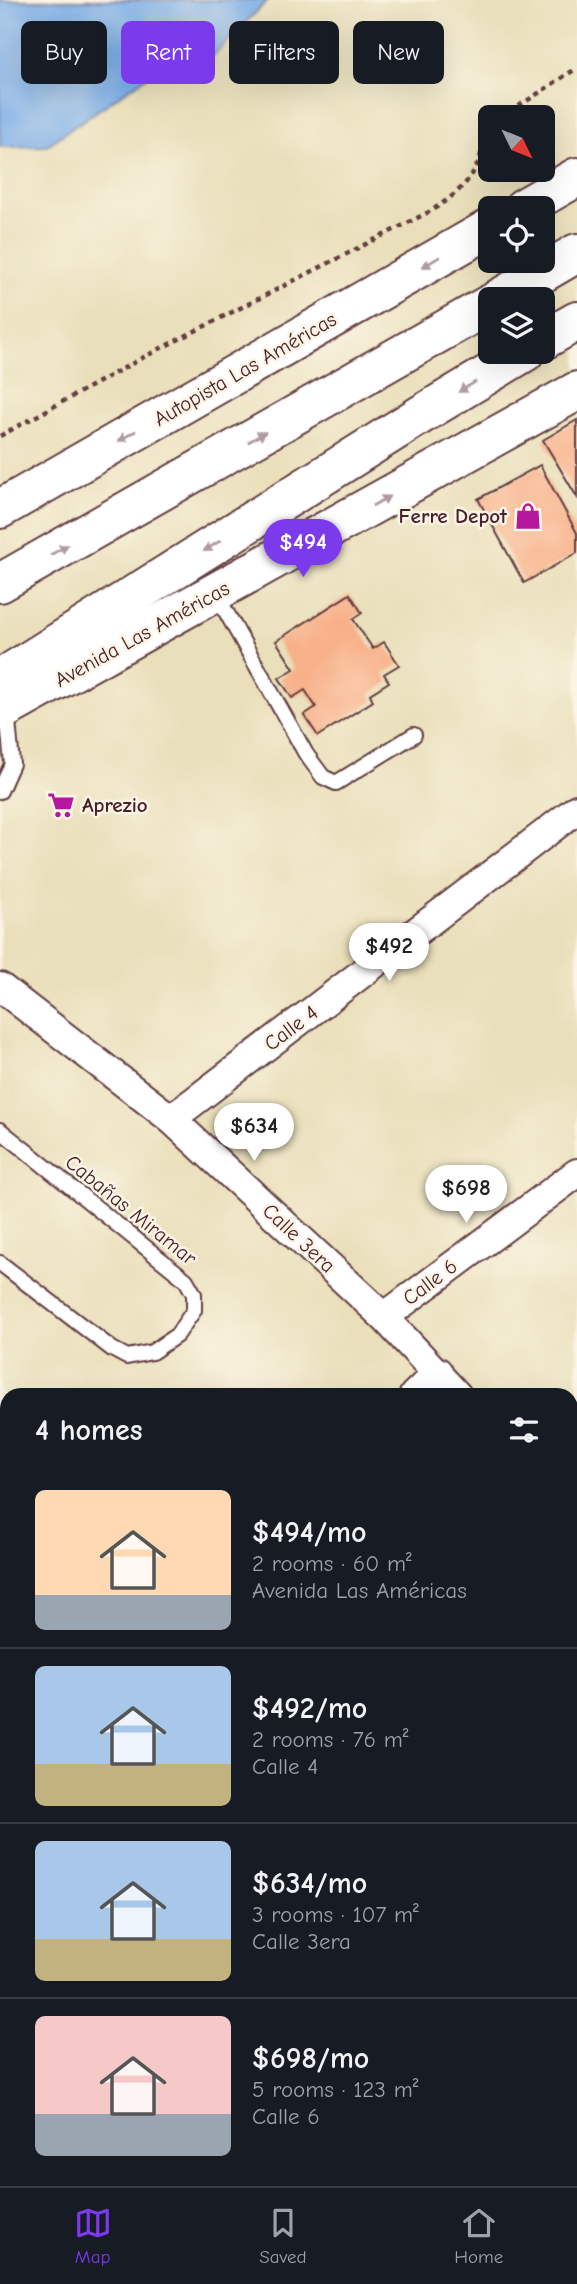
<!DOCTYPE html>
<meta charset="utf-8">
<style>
body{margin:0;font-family:"Comic Neue",sans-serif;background:#242831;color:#f1f3f6;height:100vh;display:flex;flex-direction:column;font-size:26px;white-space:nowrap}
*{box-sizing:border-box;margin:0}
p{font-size:23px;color:#9ea1a6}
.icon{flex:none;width:38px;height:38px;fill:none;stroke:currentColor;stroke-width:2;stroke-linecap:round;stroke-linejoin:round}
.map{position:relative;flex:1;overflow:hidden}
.sheet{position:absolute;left:0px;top:1388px;width:578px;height:800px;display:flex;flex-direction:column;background:#171b24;border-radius:21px 21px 0 0;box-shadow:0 7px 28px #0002}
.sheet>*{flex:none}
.top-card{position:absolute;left:21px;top:21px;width:536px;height:63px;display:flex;gap:14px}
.needle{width:46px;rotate:133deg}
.buttons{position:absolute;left:478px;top:105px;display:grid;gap:14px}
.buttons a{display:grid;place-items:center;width:77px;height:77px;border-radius:10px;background:#171b24;box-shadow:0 7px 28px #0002;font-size:35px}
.price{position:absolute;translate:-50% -60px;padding:0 16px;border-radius:24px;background:#fff;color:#222;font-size:23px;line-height:46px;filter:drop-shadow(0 2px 4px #0008)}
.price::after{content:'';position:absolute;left:50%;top:42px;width:21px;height:16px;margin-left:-10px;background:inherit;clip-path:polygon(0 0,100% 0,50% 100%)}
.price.on{background:#7c3aed;color:#fff}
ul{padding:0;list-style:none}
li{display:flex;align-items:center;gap:21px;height:175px;padding:0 35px}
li+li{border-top:2px solid #363941}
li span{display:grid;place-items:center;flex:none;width:196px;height:140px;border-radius:10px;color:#555}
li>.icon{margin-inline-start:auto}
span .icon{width:84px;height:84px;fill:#fffc;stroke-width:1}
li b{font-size:30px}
h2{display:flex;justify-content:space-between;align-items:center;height:84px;padding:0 35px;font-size:30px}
.chip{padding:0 24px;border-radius:10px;background:#171b24;box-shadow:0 7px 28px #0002;font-size:24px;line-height:63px}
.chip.on{background:#7c3aed;color:#fff}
.tab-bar{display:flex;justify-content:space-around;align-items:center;height:98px;border-top:2px solid #363941;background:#171b24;font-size:19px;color:#9ea1a6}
.tab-bar a{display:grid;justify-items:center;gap:4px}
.tab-bar .on{color:#7c3aed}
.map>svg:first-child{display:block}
.water{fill:#7baee8;stroke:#62668a;stroke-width:2}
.building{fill:#f8b088}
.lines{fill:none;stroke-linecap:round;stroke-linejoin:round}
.lane-casing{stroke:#623c40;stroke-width:18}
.street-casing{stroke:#623c40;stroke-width:32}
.secondary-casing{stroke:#623c40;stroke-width:42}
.highway-casing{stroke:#623c40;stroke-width:42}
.path{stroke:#623c40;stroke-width:4.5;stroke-dasharray:5 5;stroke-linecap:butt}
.lane{stroke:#fff;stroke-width:14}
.street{stroke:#fff;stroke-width:28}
.secondary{stroke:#fff;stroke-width:38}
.highway{stroke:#fff;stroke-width:38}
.oneway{fill:#ae9aa0}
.labels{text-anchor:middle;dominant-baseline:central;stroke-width:5;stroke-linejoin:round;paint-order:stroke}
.street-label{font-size:21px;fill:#4a1f2b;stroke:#fcf5e5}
.poi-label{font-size:21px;font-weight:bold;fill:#4a1f2b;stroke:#fcf5e5;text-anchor:end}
</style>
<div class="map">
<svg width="577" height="2186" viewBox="0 0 577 2186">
<rect width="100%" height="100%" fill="#fcf5e5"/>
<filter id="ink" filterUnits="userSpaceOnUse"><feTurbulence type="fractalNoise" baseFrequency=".0143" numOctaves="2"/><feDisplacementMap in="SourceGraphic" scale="14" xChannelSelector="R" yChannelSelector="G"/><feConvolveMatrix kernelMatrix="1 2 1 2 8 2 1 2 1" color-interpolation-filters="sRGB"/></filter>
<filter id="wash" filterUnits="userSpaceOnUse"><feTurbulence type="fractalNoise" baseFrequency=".00686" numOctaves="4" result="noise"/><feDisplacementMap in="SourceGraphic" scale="28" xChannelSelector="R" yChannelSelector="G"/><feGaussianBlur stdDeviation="1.57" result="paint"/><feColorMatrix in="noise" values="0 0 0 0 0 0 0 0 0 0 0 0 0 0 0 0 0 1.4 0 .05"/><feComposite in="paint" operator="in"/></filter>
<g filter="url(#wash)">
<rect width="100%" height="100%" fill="#e9dfba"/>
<polygon class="water" points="0,0 268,0 206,63 155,71 46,146 0,147"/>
<g id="blocks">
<g class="building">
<polygon points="577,420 577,497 543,440"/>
<polygon points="540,465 577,533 577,553 524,583 478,499"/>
<polygon points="350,594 362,613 353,619 373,649 384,642 399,665 384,674 389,682 370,694 373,701 318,736 304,715 316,707 305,690 292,698 279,678 294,669 276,641"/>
</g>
</g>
</g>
<g filter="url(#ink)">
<use href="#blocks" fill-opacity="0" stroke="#623c40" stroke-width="2"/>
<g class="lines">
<defs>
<g id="lane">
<polyline points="216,594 306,754 323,777 336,783 414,735"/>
<polyline points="0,791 12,764 7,710"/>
<polyline points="0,1130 186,1280 194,1294 194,1310 177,1335 152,1352 127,1357 112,1349 0,1263"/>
<polyline points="570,1687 577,1682"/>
</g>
<g id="street">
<polyline points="0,987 171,1119 384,1317 457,1395"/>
<polyline points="171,1119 577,809"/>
<polyline points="384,1317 577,1173"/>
<polyline points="414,1395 438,1372"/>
<polyline points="0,1523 7,1529"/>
<polyline points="570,1530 577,1538"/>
<polyline points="0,1776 7,1769"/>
<polyline points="570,1885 577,1878"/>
<polyline points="570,1980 577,1986"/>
<polyline points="0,2164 7,2158"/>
<polyline points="383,2180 391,2186"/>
<polyline points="317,2186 321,2180"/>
</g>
<polyline id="secondary" points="0,712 577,391"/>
<g id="highway">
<polyline points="523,208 577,177"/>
<polyline points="498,299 577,253"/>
<polyline points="542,341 577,321"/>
<polyline points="0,509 490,228"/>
<polyline points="0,583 490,304"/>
<polyline points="0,679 422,414 525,352"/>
</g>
</defs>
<use href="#lane" class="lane-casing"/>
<use href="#street" class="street-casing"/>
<use href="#secondary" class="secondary-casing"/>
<use href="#highway" class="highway-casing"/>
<g class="path">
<polyline points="502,117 577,68"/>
<path d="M0,436l144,-79 285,-145c19,-12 38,-25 48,-47 6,-12 6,-26 13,-37"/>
</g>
<use href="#lane" class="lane"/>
<use href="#street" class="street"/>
<use href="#secondary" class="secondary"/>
<use href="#highway" class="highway"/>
</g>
<defs><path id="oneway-solid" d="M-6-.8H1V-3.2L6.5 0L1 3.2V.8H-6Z" transform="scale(1.75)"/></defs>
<g class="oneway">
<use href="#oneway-solid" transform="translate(431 262) rotate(150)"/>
<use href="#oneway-solid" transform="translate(467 387) rotate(149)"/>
<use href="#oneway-solid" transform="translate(127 436) rotate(150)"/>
<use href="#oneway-solid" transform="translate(257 437) rotate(-30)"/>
<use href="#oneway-solid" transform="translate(381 501) rotate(-29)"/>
<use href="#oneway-solid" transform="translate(212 546) rotate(148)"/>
<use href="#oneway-solid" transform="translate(59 550) rotate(-30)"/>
</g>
</g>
<defs>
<symbol id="shop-bare" viewBox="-9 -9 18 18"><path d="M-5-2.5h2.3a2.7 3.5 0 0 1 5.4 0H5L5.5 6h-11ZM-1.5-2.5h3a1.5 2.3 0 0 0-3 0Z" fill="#b5179e" stroke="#fcf5e5" stroke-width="2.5" paint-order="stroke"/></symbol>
<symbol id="supermarket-bare" viewBox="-9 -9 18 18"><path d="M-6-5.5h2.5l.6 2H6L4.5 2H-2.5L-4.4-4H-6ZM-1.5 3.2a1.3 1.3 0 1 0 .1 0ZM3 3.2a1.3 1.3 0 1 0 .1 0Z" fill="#b5179e" stroke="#fcf5e5" stroke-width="2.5" paint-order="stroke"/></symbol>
</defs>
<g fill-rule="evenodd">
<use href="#shop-bare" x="509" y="497" width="38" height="38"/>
<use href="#supermarket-bare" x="42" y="786" width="38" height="38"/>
</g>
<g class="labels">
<g class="street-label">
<text transform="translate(245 369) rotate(-30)">Autopista Las Américas</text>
<text transform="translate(142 634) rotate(-29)">Avenida Las Américas</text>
<text transform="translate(291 1028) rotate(-37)">Calle 4</text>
<text transform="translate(131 1210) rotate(39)">Cabañas Miramar</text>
<text transform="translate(299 1238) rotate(43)">Calle 3era</text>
<text transform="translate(430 1282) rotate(-37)">Calle 6</text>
</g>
<g class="poi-label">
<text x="507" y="516">Ferre Depot</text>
<text x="82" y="805" text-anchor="start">Aprezio</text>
</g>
</g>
</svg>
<div class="buttons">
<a><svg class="needle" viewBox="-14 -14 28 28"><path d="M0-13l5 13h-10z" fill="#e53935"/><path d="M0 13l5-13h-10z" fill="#9ea1a6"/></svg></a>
<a><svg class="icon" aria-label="locate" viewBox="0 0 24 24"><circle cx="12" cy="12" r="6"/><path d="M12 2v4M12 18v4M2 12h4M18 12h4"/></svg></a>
<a><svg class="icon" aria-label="layers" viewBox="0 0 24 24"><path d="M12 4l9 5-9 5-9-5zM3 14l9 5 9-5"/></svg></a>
</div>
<b class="price on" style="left:303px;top:579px">$494</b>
<b class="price" style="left:389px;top:983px">$492</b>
<b class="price" style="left:254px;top:1163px">$634</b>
<b class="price" style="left:466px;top:1225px">$698</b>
<div class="top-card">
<a class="chip">Buy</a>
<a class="chip on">Rent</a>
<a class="chip">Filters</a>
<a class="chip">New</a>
</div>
<section class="sheet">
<h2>4 homes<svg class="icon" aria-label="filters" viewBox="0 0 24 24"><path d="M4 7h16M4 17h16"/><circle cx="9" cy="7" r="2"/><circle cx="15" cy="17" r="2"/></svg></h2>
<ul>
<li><span style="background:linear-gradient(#ffd9b3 75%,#9aa5b1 0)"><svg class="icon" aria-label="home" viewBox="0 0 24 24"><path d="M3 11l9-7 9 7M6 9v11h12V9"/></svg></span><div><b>$494/mo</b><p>2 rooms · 60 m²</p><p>Avenida Las Américas</p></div></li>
<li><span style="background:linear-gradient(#a9c7e8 70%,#c2b280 0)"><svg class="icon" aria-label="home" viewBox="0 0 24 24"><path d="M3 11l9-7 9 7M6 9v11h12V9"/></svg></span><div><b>$492/mo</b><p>2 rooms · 76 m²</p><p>Calle 4</p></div></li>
<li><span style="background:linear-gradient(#a9c7e8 70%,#c2b280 0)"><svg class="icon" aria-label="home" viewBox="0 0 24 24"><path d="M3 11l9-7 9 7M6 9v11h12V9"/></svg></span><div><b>$634/mo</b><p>3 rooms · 107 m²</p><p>Calle 3era</p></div></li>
<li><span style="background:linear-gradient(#f6c9c9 70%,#9aa5b1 0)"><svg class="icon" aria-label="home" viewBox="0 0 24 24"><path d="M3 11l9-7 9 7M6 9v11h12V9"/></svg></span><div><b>$698/mo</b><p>5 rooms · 123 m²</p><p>Calle 6</p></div></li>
</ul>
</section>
</div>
<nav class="tab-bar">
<a class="on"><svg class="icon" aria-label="map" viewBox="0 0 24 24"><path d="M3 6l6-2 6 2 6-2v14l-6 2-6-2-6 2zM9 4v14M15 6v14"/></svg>Map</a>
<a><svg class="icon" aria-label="saved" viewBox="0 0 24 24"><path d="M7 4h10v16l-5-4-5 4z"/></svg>Saved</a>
<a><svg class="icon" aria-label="home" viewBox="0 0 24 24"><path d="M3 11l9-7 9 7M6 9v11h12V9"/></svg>Home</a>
</nav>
